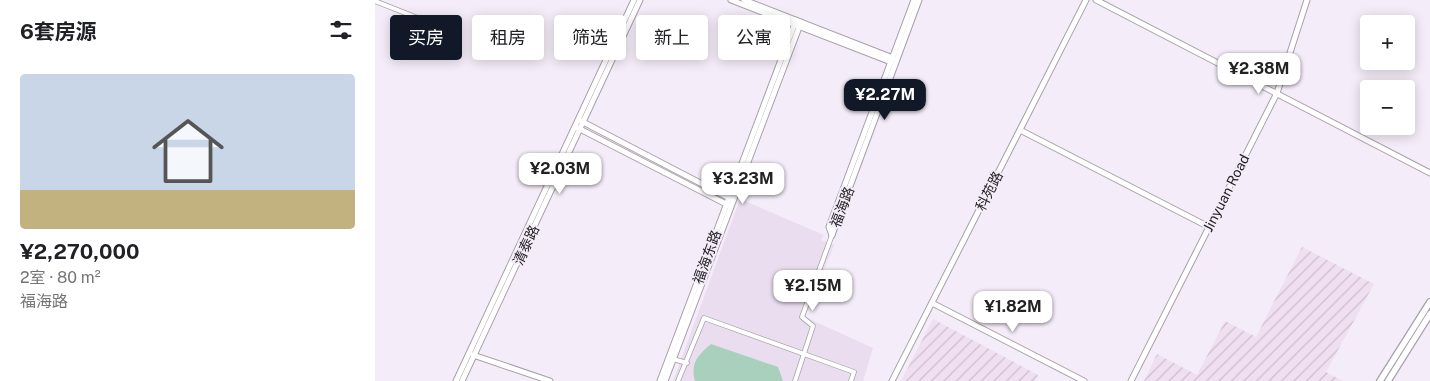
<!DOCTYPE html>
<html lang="zh">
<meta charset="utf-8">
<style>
body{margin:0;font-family:"Public Sans","Noto Sans SC",sans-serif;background:#f2f2f2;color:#202124;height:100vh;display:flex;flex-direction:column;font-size:19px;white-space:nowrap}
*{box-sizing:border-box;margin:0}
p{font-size:16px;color:#757577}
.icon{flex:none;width:28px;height:28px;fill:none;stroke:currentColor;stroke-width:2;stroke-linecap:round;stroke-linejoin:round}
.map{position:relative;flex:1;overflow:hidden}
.sheet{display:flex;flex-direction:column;background:#fff;width:375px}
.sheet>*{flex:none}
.hud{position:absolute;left:15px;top:15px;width:475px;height:45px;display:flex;gap:10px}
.buttons{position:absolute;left:985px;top:15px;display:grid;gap:10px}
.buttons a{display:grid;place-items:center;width:55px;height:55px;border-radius:5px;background:#fff;box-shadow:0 2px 12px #0003;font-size:25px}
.price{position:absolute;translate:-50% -42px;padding:0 11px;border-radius:10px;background:#fff;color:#222;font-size:16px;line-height:32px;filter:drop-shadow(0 1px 2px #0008)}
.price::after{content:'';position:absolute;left:50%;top:30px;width:15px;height:11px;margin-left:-8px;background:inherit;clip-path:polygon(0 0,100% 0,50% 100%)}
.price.active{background:#111827;color:#fff}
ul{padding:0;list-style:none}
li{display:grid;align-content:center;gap:10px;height:265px;padding:0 20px}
li span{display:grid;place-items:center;height:155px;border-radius:5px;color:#555}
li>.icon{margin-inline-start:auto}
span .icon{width:90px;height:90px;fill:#fffc;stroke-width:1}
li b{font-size:21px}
h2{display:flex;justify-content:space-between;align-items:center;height:60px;padding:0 20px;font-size:21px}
.chip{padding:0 18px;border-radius:5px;background:#fff;box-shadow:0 2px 12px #0003;font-size:18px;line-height:45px}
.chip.active{background:#111827;color:#fff}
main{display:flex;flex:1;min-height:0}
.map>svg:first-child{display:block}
.built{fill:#eaddef}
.industrial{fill:url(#industrial-furrows)}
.green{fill:#a9d0bc}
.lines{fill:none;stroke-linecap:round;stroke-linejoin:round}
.street-casing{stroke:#a79faa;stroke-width:5.5}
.secondary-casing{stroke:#a79faa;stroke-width:7}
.primary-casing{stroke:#a79faa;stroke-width:8}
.street{stroke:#fff;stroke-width:4}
.secondary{stroke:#fff;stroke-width:5}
.primary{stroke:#fff;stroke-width:5.5}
.labels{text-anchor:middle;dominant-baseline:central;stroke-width:4;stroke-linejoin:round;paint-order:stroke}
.street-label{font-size:14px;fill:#262327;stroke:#f4ecf8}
</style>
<main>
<section class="sheet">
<h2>6套房源<svg class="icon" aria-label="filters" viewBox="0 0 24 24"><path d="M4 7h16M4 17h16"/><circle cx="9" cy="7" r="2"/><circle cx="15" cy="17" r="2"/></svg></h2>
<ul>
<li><span style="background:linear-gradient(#c9d6e8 75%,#c2b280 0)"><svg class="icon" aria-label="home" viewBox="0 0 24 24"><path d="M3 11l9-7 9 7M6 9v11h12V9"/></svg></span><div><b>¥2,270,000</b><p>2室 · 80 m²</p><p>福海路</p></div></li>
</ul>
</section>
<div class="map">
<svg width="1055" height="381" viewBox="0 0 1055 381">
<defs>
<pattern id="industrial-furrows" width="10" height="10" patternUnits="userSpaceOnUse" patternTransform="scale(1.25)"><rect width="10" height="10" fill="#efdff1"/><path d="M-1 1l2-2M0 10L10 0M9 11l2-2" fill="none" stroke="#cdbfcf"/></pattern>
</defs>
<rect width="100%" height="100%" fill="#f4ecf8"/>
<polygon class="built" points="365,199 449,235 446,240 459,245 430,317 498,348 488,381 298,381"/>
<g class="industrial">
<polygon points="927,247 999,284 951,372 968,381 769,381 782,354 822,375 850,321 881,337"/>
<polygon points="558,319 663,375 660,381 526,381"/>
</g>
<path class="green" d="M336,344l67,23 5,14h-88c-5,-18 3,-26 16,-37z"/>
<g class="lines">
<defs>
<g id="street">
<polyline points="0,1 58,24"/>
<polyline points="298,359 312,363"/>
<polyline points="303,381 329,318 479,372 476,381"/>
<polyline points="420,381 438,326 427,317 457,235"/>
</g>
<g id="secondary">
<polyline points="356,0 516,62"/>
<polyline points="369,0 518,58"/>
<polyline points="721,0 1055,173"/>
<polyline points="206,121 356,199"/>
<polyline points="203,128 353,205"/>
<polyline points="645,130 834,227"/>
<polyline points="457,235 454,227 539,0"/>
<polyline points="457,235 544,0"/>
<polyline points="557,303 709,381"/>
<polyline points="98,355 175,381"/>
<polyline points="81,381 259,0"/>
<polyline points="87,381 265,0"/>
<polyline points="285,381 421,20"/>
<polyline points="290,381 426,22"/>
<polyline points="517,381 711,0"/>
<polyline points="756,381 902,93 932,0"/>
</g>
<g id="primary">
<polyline points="1005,381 1055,302"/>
<polyline points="1013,381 1055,314"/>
</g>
</defs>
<use href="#street" class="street-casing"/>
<use href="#secondary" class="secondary-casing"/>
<use href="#primary" class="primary-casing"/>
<use href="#street" class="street"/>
<use href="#secondary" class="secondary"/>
<use href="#primary" class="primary"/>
</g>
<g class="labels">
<g class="street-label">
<text transform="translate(614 191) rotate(-63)">科苑路</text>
<text transform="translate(851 193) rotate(-63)">Jinyuan Road</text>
<text transform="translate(467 207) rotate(-69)">福海路</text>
<text transform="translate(151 245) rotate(-65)">清泰路</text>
<text transform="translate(332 257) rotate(-70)">福海东路</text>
</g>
</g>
</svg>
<div class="buttons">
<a>+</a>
<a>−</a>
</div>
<b class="price" style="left:884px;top:95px">¥2.38M</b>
<b class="price active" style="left:510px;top:121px">¥2.27M</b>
<b class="price" style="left:185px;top:195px">¥2.03M</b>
<b class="price" style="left:368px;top:205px">¥3.23M</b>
<b class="price" style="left:438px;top:312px">¥2.15M</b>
<b class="price" style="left:638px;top:333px">¥1.82M</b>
<div class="hud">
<a class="chip active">买房</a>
<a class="chip">租房</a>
<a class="chip">筛选</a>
<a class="chip">新上</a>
<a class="chip">公寓</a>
</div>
</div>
</main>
